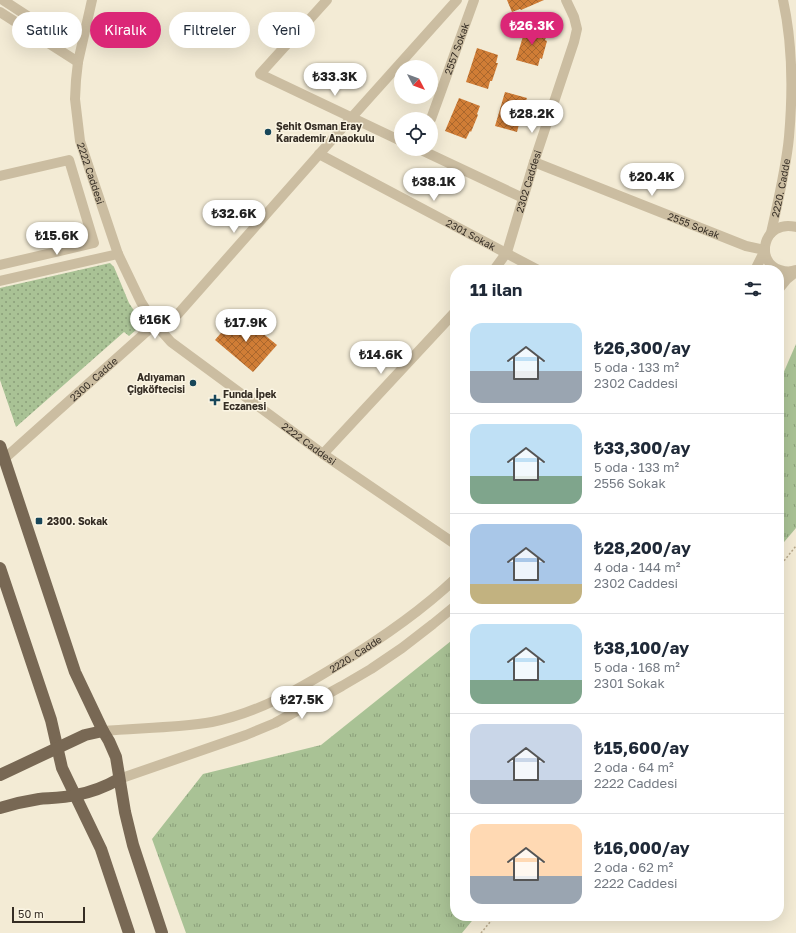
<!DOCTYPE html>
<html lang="tr">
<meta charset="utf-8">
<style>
body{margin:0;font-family:"Golos Text",sans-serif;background:#f6f6f7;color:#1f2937;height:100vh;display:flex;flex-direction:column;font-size:15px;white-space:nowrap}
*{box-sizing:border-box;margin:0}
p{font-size:13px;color:#747a83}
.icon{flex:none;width:22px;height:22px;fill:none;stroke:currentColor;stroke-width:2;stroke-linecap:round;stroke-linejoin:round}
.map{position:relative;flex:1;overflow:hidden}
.details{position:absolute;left:450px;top:265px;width:334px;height:656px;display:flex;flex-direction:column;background:#fff;border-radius:16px;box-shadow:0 4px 16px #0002}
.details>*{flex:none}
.guide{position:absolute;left:12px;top:12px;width:378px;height:36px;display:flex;gap:8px}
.needle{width:26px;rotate:131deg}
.fabs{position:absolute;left:394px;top:60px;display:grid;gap:8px}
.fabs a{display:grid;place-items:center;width:44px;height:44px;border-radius:50%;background:#fff;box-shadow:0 4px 16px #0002;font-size:20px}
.scale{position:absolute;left:12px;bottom:10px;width:73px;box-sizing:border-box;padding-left:4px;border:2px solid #352d24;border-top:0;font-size:11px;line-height:14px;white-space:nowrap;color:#352d24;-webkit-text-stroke:3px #faf4e2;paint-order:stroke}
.price{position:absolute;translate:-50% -34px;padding:0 9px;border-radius:14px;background:#fff;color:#222;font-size:13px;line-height:26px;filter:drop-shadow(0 1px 2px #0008)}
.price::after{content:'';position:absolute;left:50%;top:24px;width:12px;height:9px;margin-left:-6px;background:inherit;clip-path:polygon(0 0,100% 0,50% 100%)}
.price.on{background:#db2777;color:#fff}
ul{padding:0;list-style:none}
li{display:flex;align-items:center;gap:12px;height:100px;padding:0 20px}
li+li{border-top:1px solid #e0e1e3}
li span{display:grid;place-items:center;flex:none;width:112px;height:80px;border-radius:12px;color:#555}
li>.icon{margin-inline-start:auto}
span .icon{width:48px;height:48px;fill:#fffc;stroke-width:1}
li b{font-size:17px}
h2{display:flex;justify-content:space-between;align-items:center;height:48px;padding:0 20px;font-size:17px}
.tag{padding:0 14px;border-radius:18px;background:#fff;box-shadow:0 4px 16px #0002;font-size:14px;line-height:36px}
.tag.on{background:#db2777;color:#fff}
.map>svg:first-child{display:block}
.grass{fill:url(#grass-tufts)}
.park{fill:url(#park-dots)}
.building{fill:url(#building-cross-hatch)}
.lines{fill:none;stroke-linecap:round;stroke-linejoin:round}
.path{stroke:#b7a88b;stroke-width:1.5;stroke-dasharray:2 2;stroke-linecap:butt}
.minor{stroke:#cbbda1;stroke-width:10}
.major{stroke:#786854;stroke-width:12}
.poi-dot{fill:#174659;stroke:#faf4e2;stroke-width:1.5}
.labels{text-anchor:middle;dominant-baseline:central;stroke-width:3;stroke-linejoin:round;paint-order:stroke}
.street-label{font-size:10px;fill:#352d24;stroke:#faf4e2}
.poi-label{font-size:10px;font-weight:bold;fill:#352d24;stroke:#faf4e2;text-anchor:start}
</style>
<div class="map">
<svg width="796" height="933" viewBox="0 0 796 933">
<defs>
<pattern id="grass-tufts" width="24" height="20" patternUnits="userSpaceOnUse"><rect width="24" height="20" fill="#a9c295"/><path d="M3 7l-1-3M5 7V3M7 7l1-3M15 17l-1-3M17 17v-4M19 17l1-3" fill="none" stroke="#8a9e79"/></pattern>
<pattern id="park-dots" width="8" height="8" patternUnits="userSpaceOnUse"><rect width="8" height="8" fill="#a9c295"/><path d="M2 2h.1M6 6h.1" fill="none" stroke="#8a9e79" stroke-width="1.8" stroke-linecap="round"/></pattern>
<pattern id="building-cross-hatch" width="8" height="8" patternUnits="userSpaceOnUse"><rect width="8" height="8" fill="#d07d36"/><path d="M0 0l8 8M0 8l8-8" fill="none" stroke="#aa672d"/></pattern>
</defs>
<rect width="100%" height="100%" fill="#f3ebd5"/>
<g class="grass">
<polygon points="796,344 796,528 779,548 779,383"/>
<polygon points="451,641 455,645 455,916 476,916 462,933 186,933 152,839 203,774 321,745"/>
</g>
<polygon class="park" points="110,263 114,267 129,303 143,324 129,336 124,332 16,427 0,380 0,288"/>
<g class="building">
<polygon points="507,0 544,0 521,10 520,9 512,12"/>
<polygon points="526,26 548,32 545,40 547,41 542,59 540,58 538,66 516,60"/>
<polygon points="477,48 498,55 496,63 498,63 492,81 490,81 488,89 466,82"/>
<polygon points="505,92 527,98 524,106 526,107 521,125 519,124 517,132 495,126"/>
<polygon points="459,98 480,106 477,114 478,115 471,132 470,131 466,139 445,131"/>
<polygon points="238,313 277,345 253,372 215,340"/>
</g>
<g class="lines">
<g class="path">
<polyline points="779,567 796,546"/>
<polyline points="481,933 495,916"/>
</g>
<g class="minor">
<polyline points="3,0 32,19 68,21"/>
<path id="s1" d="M92,0l-14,62 -2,18 -1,19 5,42 38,113 23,48 14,22 16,18 152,112 132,90"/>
<polyline points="327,0 260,74 401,141"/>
<polyline points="0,12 78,62"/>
<path id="s2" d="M431,119l43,-119"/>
<polyline points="419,149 523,198"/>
<path id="s3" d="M319,154l219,116"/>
<path id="s4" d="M534,162l212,84 19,4"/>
<polyline points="0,176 69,160 94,243 0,265"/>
<path d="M796,227c-33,-8 -42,35 -16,43 6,2 11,2 16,0"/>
<path id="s5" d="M771,233c7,-32 15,-64 18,-96 4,-46 4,-92 -6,-137"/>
<path id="s6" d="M494,270l13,-18 27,-90 40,-120 3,-13 -3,-12 -8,-17"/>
<polyline points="755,270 765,250"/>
<polyline points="0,281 118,254"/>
<polyline points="779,289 787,279 796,272"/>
<polyline points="323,454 455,312"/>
<path id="s7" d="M4,459l151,-135 15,-5 8,-5 174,-197 105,-117"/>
<path id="s8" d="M103,731c25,-2 51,-3 76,-5 11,-1 22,-2 33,-4 46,-9 87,-33 126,-57 41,-25 82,-53 117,-86"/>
<polyline points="119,779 246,735 275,723 342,686 371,669 402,648 433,624 455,606"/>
</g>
<g class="major">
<polyline points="0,446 75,672 103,731 109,741 116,757 125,812 133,845 162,933"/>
<polyline points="0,568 51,720 62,768 101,849 129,933"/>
<polyline points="0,775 85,735 103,731"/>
<path d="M0,808c13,-4 26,-7 39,-9 12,-1 25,-1 37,-4 16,-3 29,-8 43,-16"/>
</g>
</g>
<g class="poi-dot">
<circle cx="268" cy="132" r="4"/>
<circle cx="193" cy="383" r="4"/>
<path d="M213 394h4v4h4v4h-4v4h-4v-4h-4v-4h4z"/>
<rect x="35" y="517" width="8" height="8" rx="2"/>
</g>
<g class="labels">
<g class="street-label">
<text stroke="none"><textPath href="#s2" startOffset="75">2557 Sokak</textPath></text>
<text stroke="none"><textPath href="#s1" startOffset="177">2222 Caddesi</textPath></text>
<text stroke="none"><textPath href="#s6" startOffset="96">2302 Caddesi</textPath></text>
<text stroke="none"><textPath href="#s5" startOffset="46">2220. Cadde</textPath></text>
<text stroke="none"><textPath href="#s4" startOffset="172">2555 Sokak</textPath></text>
<text stroke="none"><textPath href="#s3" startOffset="172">2301 Sokak</textPath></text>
<text stroke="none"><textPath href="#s7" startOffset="120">2300. Cadde</textPath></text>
<text stroke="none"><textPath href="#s1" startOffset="537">2222 Caddesi</textPath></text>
<text stroke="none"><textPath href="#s8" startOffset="269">2220. Cadde</textPath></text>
</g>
<g class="poi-label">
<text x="276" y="126">Şehit Osman Eray<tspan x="276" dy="12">Karademir Anaokulu</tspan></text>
<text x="185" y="377" text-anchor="end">Adıyaman<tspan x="185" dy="12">Çiğköftecisi</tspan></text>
<text x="223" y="394">Funda İpek<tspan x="223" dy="12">Eczanesi</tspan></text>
<text x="47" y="521">2300. Sokak</text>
</g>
</g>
</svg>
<div class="fabs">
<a><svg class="needle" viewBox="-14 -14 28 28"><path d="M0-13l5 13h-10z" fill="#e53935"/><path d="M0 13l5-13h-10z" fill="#747a83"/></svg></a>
<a><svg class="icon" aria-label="locate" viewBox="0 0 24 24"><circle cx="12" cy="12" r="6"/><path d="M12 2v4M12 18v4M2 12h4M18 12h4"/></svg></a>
</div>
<div class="scale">50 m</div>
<b class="price on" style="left:532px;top:46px">₺26.3K</b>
<b class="price" style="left:335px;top:97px">₺33.3K</b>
<b class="price" style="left:532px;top:134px">₺28.2K</b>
<b class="price" style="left:652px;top:197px">₺20.4K</b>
<b class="price" style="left:434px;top:202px">₺38.1K</b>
<b class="price" style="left:234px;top:234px">₺32.6K</b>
<b class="price" style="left:57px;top:256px">₺15.6K</b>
<b class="price" style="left:155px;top:340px">₺16K</b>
<b class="price" style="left:246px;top:343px">₺17.9K</b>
<b class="price" style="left:381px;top:375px">₺14.6K</b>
<b class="price" style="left:302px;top:720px">₺27.5K</b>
<div class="guide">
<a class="tag">Satılık</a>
<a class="tag on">Kiralık</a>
<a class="tag">Filtreler</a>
<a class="tag">Yeni</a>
</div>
<section class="details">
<h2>11 ilan<svg class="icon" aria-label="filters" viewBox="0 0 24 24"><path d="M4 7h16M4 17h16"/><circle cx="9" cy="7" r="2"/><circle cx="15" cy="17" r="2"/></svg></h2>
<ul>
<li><span style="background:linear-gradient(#bfe0f5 60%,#9aa5b1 0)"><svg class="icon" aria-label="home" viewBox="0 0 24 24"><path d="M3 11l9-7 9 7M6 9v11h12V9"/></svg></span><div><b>₺26,300/ay</b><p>5 oda · 133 m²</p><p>2302 Caddesi</p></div></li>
<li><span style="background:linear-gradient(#bfe0f5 65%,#7fa58c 0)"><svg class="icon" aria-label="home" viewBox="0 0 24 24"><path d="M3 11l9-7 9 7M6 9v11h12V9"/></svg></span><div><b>₺33,300/ay</b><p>5 oda · 133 m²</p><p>2556 Sokak</p></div></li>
<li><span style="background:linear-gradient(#a9c7e8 75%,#c2b280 0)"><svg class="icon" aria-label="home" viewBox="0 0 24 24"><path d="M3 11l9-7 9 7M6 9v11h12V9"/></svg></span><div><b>₺28,200/ay</b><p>4 oda · 144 m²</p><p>2302 Caddesi</p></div></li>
<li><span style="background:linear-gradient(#bfe0f5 70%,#7fa58c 0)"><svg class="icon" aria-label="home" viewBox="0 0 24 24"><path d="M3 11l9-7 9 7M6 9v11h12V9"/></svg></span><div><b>₺38,100/ay</b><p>5 oda · 168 m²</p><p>2301 Sokak</p></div></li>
<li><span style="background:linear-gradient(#c9d6e8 70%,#9aa5b1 0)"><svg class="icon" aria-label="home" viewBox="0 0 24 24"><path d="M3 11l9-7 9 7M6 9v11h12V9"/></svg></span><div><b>₺15,600/ay</b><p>2 oda · 64 m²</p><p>2222 Caddesi</p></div></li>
<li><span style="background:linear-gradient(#ffd9b3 65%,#9aa5b1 0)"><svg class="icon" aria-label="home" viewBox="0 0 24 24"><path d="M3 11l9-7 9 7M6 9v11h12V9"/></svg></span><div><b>₺16,000/ay</b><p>2 oda · 62 m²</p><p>2222 Caddesi</p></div></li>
</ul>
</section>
</div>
